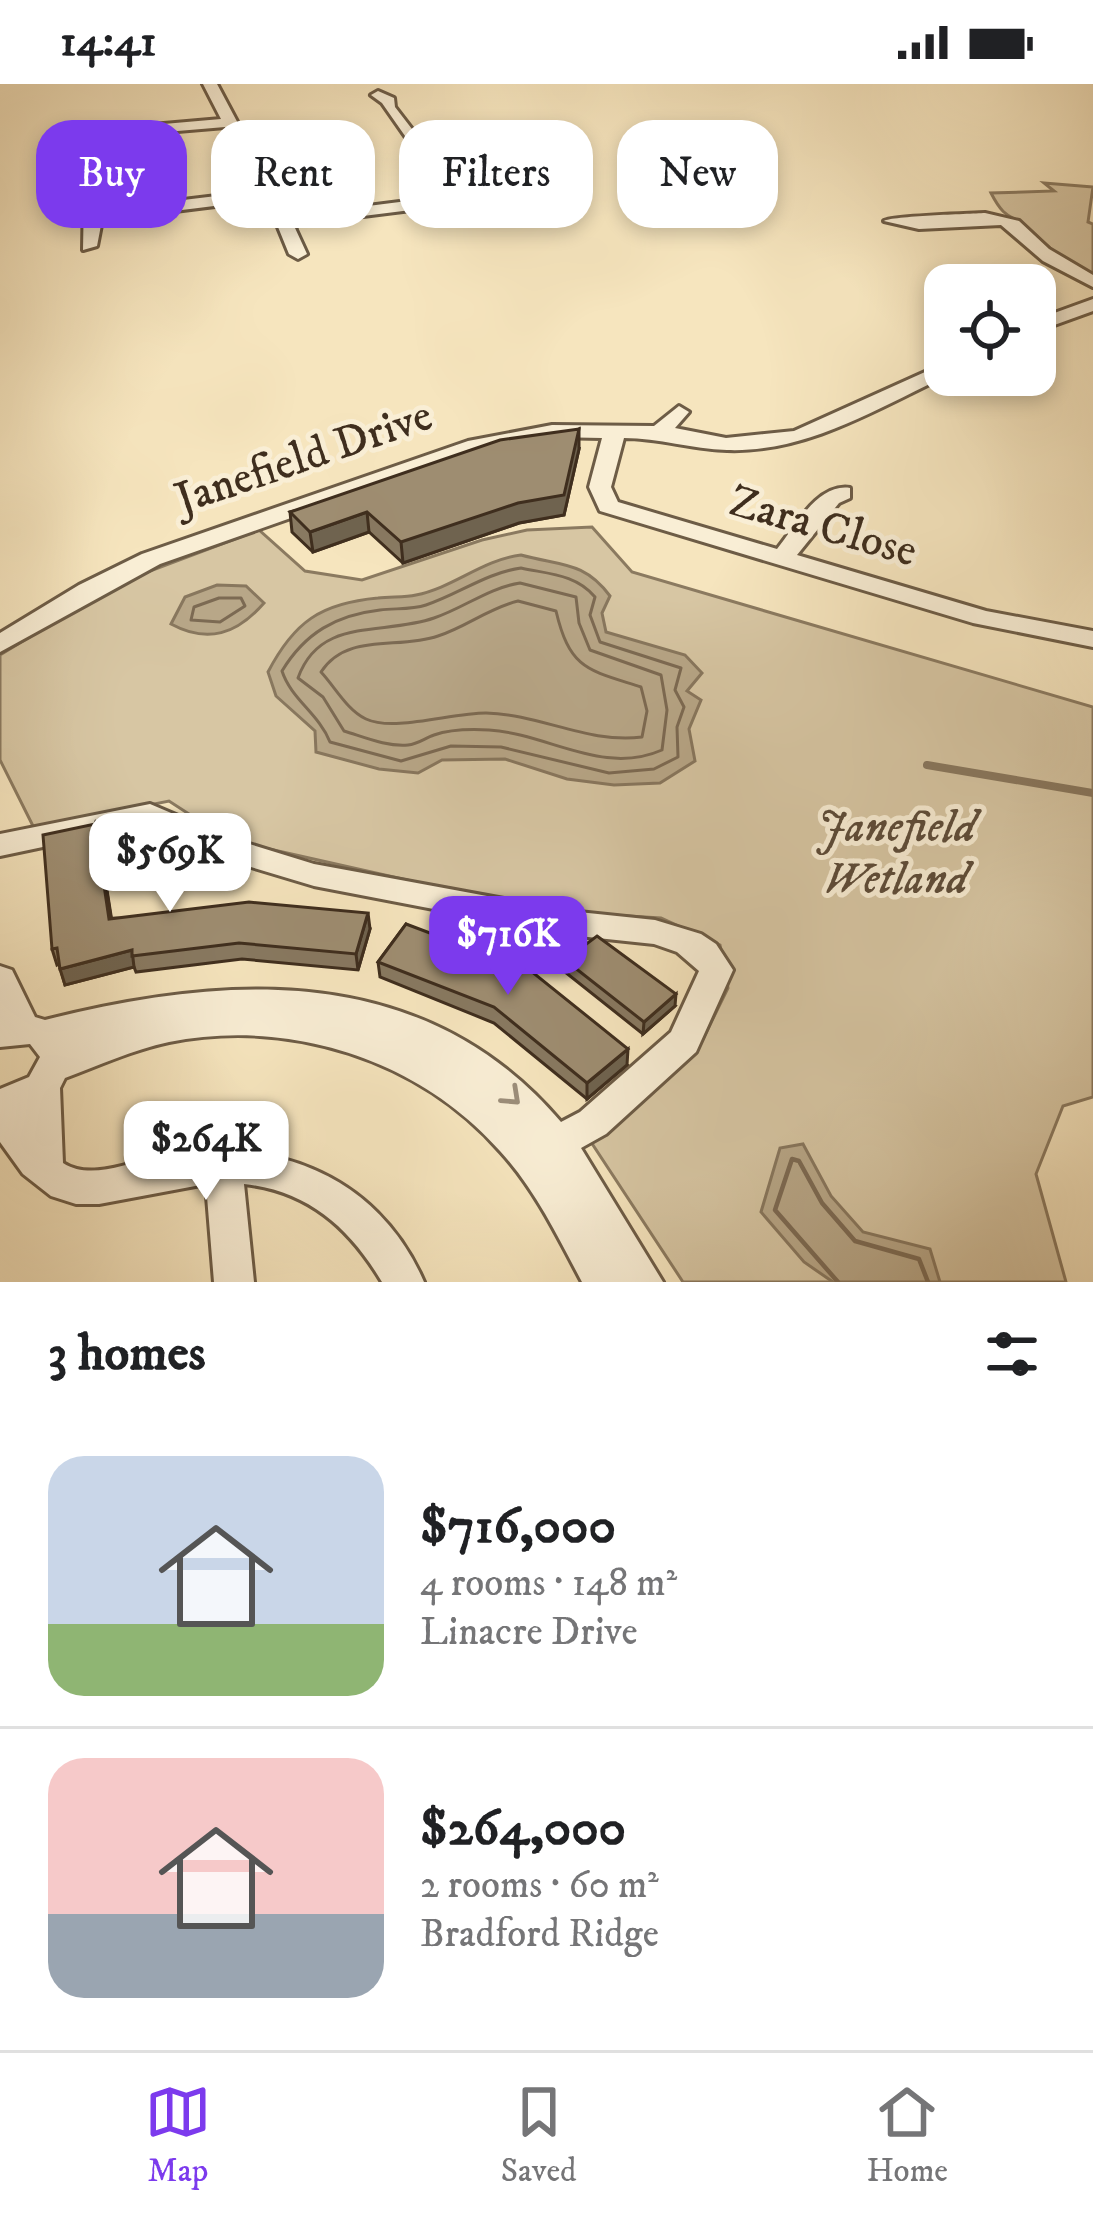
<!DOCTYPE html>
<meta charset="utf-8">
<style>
body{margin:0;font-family:"IM FELL DW Pica",serif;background:#f2f2f2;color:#202124;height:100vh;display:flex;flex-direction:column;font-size:45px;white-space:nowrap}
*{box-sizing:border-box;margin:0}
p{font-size:39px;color:#757577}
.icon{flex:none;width:66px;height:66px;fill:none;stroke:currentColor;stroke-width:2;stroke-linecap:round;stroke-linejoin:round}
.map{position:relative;height:1198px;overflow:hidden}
.details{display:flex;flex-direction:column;background:#fff;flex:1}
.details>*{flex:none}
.banner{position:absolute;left:36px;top:36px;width:1023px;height:108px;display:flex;gap:24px}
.controls{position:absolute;left:924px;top:180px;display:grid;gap:24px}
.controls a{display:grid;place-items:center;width:132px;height:132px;border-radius:24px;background:#fff;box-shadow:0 6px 18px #0003;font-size:60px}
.price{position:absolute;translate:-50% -102px;padding:0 27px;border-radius:24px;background:#fff;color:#222;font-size:39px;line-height:78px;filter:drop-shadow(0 3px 6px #0008)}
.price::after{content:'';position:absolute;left:50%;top:72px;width:36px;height:27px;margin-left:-18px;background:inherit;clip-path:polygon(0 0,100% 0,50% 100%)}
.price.active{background:#7c3aed;color:#fff}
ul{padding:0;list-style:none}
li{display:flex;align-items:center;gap:36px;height:300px;padding:0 48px}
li+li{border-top:3px solid #e0e0e0}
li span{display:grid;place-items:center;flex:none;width:336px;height:240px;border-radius:36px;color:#555}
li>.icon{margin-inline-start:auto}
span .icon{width:144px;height:144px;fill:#fffc;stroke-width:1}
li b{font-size:51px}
h2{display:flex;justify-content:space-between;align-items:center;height:144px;padding:0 48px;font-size:51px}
.tag{padding:0 42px;border-radius:36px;background:#fff;box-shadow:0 6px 18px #0003;font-size:42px;line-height:108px}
.tag.active{background:#7c3aed;color:#fff}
.status{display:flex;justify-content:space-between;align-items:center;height:84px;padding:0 60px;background:#fff;direction:ltr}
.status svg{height:33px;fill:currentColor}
.menu{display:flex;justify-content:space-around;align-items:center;height:168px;border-top:3px solid #e0e0e0;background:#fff;font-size:33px;color:#757577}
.menu a{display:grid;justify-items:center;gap:6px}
.menu .active{color:#7c3aed}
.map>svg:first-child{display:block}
.green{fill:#d7c6a3;stroke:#8b7a60;stroke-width:3}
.water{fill:#b8a788;stroke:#88775e;stroke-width:3}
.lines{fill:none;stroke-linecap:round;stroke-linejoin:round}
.shore-far1{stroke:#7c6a53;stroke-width:3}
.shore{stroke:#7c6a53;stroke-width:4.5}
.stream{stroke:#88775e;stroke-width:8}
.minor-casing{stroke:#6d5c46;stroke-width:6}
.minor{fill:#f9eed5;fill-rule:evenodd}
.wall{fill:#887961;stroke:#3f2e1e;stroke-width:3}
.shaded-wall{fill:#6f634f;stroke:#3f2e1e;stroke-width:3}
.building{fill:#9e8d71;stroke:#3f2e1e;stroke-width:3}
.oneway{stroke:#9c8e7a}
.labels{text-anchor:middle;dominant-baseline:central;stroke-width:10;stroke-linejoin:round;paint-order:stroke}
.street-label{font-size:45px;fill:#3f2e1e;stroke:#f9eed5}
.park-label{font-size:45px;font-style:italic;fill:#5d4c39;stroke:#f9eed5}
</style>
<div class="status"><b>14:41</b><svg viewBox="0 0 49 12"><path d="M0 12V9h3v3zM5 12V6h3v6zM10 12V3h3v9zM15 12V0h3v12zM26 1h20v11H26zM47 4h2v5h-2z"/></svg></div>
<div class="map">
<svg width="1093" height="1198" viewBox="0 0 1093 1198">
<rect width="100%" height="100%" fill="#f6e5be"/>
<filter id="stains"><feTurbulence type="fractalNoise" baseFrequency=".00167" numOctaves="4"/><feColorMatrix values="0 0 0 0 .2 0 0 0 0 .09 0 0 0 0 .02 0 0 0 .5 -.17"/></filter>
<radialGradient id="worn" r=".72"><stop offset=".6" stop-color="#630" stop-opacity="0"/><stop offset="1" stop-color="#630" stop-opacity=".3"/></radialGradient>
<g class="green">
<path d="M1044,99l49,4 -5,35 5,2v52c-28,-16 -39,-23 -62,-45 -19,-19 -24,-7 -40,-38l63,-2z"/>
<polygon points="592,443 632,488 1093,623 1093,1013 1063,1022 1036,1090 1066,1198 683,1198 591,1058 702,957 728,904 720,861 661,834 595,830 438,803 229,756 169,717 34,744 0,676 0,571 118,499 259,446 305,487 362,496 482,456 527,446"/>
</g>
<g class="water">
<path d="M521,471c40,11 63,6 89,41l-8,17 4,19 79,23 17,18 -15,18 14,9 -12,29 6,32 -35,22 -46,2 -47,-6 -62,-20 -63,1 -24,13 -39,-4 -63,-17 -1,-21 -39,-35 -8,-24c26,-50 53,-69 110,-74 12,-2 26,0 38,-3 37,-7 66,-35 105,-40z"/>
<path d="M217,501l29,1 18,17c-27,31 -56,41 -93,21l14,-27z"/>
<polygon points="803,1060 831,1112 863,1148 930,1165 940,1198 833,1198 804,1178 761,1128 780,1064"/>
</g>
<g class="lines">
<g class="shore-far1">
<path d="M521,484c27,6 55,6 74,29l-5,18 10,27 81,26 -6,22 9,17 -7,20 1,30 -24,12 -45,4 -108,-26 -50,-1 -50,15 -71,-19c-11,-28 -39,-43 -48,-71 23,-38 54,-56 98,-61 15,-2 31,0 46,-5 33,-11 60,-32 95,-37z"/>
<path d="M520,499l56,14 3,26 11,27 71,25 6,35 -5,40c-59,26 -113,-16 -173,-20 -18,-1 -38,-1 -55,5 -9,3 -16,9 -26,10 -21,2 -44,-8 -64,-14l-21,-34 -25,-19c22,-62 85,-42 136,-60 30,-10 54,-30 86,-35z"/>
<polygon points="219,514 241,514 245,522 220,538 191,536 194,523"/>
<path d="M518,517l38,10c14,59 32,59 85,76l6,24 -5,26c-54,7 -102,-23 -156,-24 -35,0 -92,19 -120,6 -19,-9 -31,-32 -45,-47 26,-40 77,-22 117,-36 28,-9 51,-28 80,-35z"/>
</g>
<polyline class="shore" points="838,1198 775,1126 792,1075 799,1077 822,1119 855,1157 919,1175 928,1198"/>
<polyline class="stream" points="927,681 1093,709"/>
<defs>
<g id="minor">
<polygon points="203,0 217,0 282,122 297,131 447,112 382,19 371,11 378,7 394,14 395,23 462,110 475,108 483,113 475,118 299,140 295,144 307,170 298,175 289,170 278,143 284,137 270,128 263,116 102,136 97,162 83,166 84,111 88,101 102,104 100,126 259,107 225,43 118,52 111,48 118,44 221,35"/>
<path d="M985,129l34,8 30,28 44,26v12l-50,-26 -42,-36 -82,4 -35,-8c8,-5 84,-7 101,-8z"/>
<polygon points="1093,215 1093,227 1035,248 1035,236"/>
<path d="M945,279l3,12c-70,33 -141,78 -221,75 -35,-1 -68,-12 -103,-12l-13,49 7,15 159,47c18,-22 41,-66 73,-61v10l-11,5 -42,52 189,56 107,20v16l-120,-24 -373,-112 -11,-24 13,-49 -50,-1 -71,14 -321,113 -160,88v-19l79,-48 63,-31 326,-113 84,-16 102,1 25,-20 10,6 -14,16 51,10 68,-7z"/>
<path d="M150,720l80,34 84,26 255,47 86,9 46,14 15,10 17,26 -37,82 -90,82 -25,14 82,134h-81c-24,-45 -47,-93 -82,-131 -81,-92 -211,-133 -331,-109 -37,8 -69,23 -104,36l-5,10 3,75c26,17 62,1 90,-5 112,-25 223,13 271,124h-42c-33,-55 -74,-91 -138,-98l10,98h-40l-8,-98 -107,20h-23l-25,-8 -28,-22 -23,-32v-53l29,-12 11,-20 -10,-13 -30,3v-81l12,4 23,47 10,3c185,-47 380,-58 516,102l19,-10 91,-80 28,-61 -22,-19 -23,-8 -85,-9 -255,-49 -106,-32 -61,-29 -147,31v-22z"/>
</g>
</defs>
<use href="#minor" class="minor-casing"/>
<use href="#minor" class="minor"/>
</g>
<g class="wall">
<polygon points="579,365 564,431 519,439 403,479 369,448 313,468 292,448 290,428"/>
<polygon points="95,740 99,756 111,834 370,845 358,886 242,875 136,888 134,883 65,901 59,880 57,881 52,865"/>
<polygon points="406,840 627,981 587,1015 494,939 380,893 378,878"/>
<polygon points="565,876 675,922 643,950 565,888"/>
</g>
<g class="shaded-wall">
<polygon points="579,345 579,365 564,431 519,439 403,479 401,458"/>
<polygon points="367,428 369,448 313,468 310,448"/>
<polygon points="95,740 99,756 114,850 109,835"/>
<polygon points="368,829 370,845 358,886 356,870"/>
<polygon points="132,866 134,883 65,901 60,885"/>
<polygon points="676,910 675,922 643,950 644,938"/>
<polygon points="628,965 627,981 587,1015 587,999"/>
</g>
<g class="building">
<polygon points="579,345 564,411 518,419 401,458 367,428 310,448 290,428 500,356"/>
<polygon points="95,740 109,835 249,818 368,829 356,870 239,859 132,872 132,866 60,885 57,864 52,865 43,751"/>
<polygon points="406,840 531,887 628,965 587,999 494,923 378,878"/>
<polygon points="597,852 676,910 644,938 565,876"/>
</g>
<defs><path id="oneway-chevron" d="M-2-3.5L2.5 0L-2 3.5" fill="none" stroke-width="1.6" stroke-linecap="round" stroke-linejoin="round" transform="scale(3)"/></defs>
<use class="oneway" href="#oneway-chevron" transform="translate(512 1013) rotate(43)"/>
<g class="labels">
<g class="street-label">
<text transform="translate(304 374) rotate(-19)">Janefield Drive</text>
<text transform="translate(823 443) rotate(16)">Zara Close</text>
</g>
<g class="park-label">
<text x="896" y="744">Janefield<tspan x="896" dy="52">Wetland</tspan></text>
</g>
</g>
<rect width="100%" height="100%" filter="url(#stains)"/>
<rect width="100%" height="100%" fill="url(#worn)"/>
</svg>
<div class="controls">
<a><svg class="icon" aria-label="locate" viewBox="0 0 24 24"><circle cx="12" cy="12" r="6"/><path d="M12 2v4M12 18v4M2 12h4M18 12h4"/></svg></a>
</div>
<b class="price" style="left:170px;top:831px">$569K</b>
<b class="price active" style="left:508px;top:914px">$716K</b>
<b class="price" style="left:206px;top:1119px">$264K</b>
<div class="banner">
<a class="tag active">Buy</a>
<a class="tag">Rent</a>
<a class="tag">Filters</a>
<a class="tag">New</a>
</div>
</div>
<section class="details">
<h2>3 homes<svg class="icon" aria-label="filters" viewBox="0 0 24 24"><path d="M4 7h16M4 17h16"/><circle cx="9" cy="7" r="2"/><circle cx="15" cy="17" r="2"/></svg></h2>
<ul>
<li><span style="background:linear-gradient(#c9d6e8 70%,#8fb573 0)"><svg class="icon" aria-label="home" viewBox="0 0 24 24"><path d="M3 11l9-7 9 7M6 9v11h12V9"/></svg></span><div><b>$716,000</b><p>4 rooms · 148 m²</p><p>Linacre Drive</p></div></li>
<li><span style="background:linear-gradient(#f6c9c9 65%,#9aa5b1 0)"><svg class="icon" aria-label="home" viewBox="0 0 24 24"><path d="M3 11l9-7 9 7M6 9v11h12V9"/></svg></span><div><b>$264,000</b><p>2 rooms · 60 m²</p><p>Bradford Ridge</p></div></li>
</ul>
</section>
<nav class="menu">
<a class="active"><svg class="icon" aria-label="map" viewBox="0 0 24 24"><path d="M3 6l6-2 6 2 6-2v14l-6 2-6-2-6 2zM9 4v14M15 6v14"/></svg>Map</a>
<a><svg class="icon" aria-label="saved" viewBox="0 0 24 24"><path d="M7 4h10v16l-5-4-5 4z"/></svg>Saved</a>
<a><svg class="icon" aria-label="home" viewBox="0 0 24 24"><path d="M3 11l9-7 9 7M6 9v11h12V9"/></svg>Home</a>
</nav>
